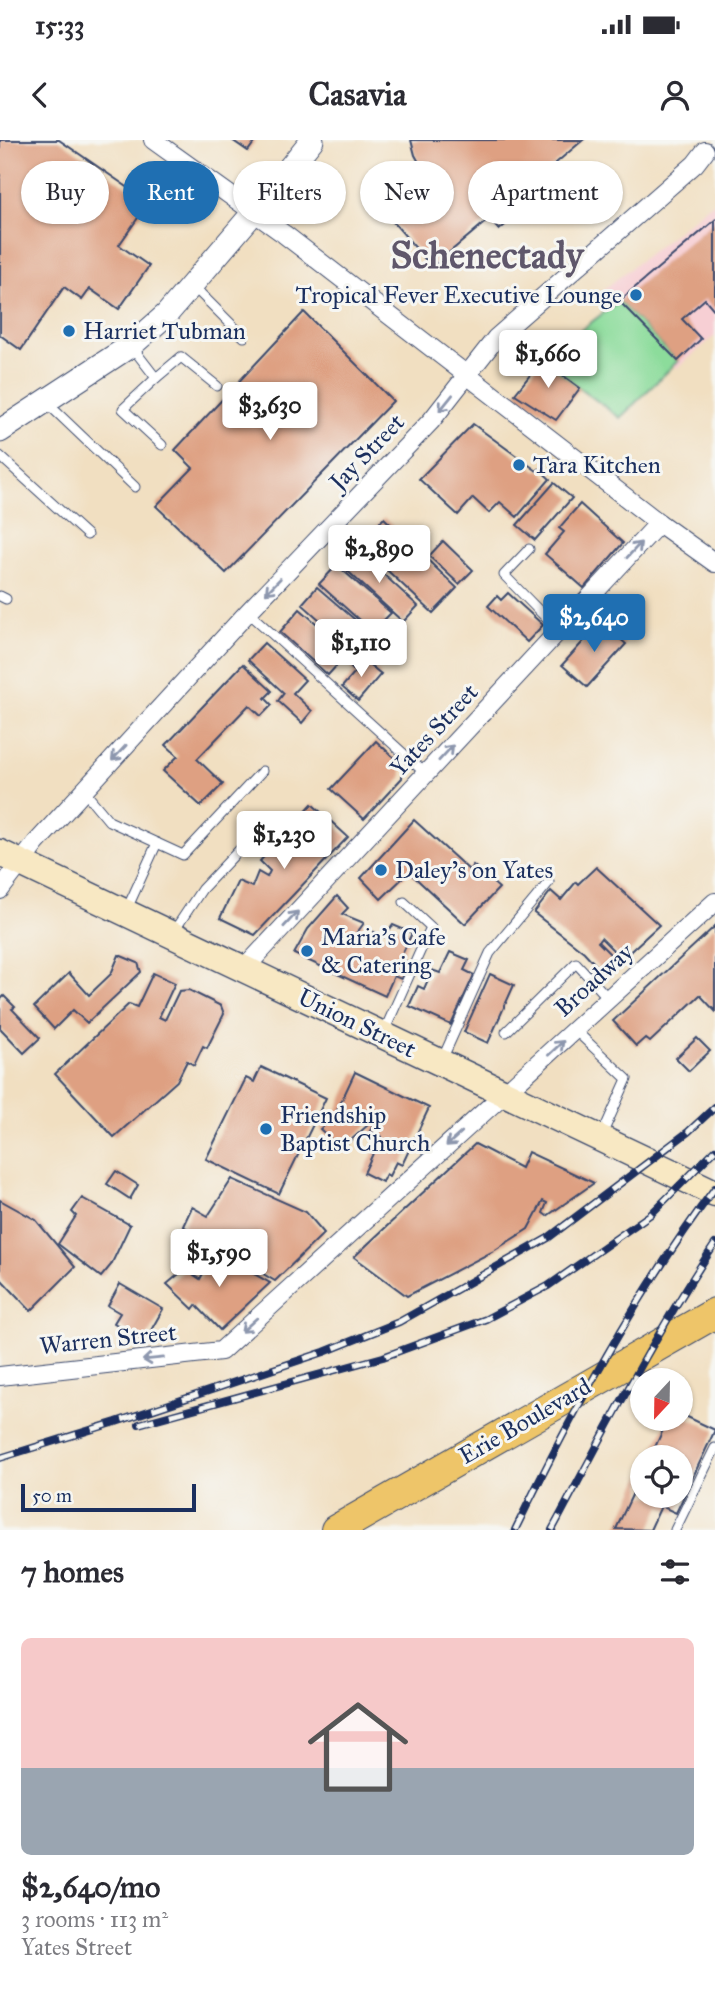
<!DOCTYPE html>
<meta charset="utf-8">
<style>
body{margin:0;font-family:"IM FELL Great Primer",serif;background:#f7f7f7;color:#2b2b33;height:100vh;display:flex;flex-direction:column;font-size:26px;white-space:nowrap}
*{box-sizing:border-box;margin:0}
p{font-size:23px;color:#7c7c81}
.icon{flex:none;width:38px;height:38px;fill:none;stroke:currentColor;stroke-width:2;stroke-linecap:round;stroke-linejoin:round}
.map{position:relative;height:1390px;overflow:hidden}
.sheet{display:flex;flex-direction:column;background:#fff;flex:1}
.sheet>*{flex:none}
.hud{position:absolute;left:21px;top:21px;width:674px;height:63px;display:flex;gap:14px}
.needle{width:46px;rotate:202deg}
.controls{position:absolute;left:630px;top:1228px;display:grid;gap:14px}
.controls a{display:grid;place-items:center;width:63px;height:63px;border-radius:50%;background:#fff;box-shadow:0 2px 5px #0004;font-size:35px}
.scale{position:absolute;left:21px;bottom:18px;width:175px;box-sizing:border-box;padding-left:7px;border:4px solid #1b2f5e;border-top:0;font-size:19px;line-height:24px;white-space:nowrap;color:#1b2f5e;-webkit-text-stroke:5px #f6f6f2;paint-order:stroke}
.price{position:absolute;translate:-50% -60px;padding:0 16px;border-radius:7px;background:#fff;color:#222;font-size:23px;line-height:46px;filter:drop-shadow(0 2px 4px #0008)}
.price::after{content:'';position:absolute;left:50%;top:42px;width:21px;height:16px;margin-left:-10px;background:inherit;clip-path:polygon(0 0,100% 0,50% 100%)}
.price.on{background:#1f6fb2;color:#fff}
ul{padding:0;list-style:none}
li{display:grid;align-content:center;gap:14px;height:371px;padding:0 21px}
li span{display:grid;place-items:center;height:217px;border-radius:10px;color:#555}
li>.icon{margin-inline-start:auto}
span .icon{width:126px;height:126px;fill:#fffc;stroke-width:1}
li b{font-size:30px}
h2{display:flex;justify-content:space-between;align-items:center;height:84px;padding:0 21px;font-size:30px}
.tag{padding:0 24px;border-radius:32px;background:#fff;box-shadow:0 2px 5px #0004;font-size:24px;line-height:63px}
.tag.on{background:#1f6fb2;color:#fff}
.status{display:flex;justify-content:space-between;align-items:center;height:49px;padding:0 35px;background:#fff;direction:ltr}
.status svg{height:19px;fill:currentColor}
header{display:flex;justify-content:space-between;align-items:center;height:91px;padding:0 21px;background:#fff;font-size:32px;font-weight:800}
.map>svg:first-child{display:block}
.built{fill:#f7cfd4}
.green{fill:#8cdc9b;stroke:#54867c;stroke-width:2}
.building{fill:#dea082}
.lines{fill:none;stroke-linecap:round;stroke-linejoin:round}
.service-casing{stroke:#3b496d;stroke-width:11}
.minor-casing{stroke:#3b496d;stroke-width:20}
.tertiary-casing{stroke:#3b496d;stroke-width:25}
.secondary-casing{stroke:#3b496d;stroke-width:29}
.trunk-casing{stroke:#3b496d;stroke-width:32}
.service{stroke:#fff;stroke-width:9}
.minor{stroke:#fff;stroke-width:18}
.tertiary{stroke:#fff;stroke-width:23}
.secondary{stroke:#f8e8c3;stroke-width:26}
.trunk{stroke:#eec569;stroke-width:30}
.rail-casing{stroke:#1b2f5e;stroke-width:8}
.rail{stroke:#f6f6f2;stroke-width:5;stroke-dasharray:16;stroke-linecap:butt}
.oneway{stroke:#8d97ae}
.poi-dot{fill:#1f6fb2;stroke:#f6f6f2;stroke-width:2.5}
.labels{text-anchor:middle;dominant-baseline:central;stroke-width:6;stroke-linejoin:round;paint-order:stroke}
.poi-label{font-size:24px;fill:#1b2f5e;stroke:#f6f6f2;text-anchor:start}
.street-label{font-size:24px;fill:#1b2f5e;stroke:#f6f6f2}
.town-label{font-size:38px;font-weight:bold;fill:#5f576b;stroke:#f6f6f2}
</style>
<div class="status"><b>15:33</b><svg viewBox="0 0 49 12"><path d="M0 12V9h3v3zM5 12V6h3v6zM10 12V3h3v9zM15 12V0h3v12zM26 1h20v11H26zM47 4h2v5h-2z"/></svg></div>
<header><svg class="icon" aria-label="back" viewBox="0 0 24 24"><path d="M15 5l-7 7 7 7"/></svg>Casavia<svg class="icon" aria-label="person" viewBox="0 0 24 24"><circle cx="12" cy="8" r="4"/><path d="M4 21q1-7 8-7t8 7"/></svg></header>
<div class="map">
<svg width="715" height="1390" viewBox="0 0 715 1390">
<rect width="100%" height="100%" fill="#f6f6f2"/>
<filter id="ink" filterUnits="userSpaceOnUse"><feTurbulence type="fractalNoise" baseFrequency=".0143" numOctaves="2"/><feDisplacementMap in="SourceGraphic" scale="14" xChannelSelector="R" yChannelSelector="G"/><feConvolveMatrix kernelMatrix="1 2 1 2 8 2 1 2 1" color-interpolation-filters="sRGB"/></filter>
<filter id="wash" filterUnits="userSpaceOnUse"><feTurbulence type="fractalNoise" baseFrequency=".00686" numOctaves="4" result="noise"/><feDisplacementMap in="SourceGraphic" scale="28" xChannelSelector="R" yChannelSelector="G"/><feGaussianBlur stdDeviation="1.57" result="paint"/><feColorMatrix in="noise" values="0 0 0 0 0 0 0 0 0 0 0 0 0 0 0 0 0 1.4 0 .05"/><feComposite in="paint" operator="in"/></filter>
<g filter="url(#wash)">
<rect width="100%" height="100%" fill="#f1dfc1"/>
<polygon class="built" points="715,61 715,196 677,228 603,150"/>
<polygon class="green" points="619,161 678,221 620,278 542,220"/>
<g id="blocks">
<g class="building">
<polygon points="0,0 59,0 149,62 119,105 149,126 119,169 90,149 82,160 64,147 21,210 0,195"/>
<polygon points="232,0 256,0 248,11"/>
<polygon points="411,0 583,0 530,45 540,56 499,90 489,79 432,127 376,62 420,24 415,15"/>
<polygon points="715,80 715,171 705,159 682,179 701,199 678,221 619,161"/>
<polygon points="304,172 393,261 226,433 156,366 193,328 175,310"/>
<polygon points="542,220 580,248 556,280 515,254"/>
<polygon points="473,284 537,331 539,329 550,339 517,377 500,362 489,373 473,358 458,375 419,339"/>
<polygon points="554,343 572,358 535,400 517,385"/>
<polygon points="580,364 623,403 584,448 545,414 564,392 559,388"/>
<polygon points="384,378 457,448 433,473 359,404"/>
<polygon points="443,401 473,430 459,444 429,416"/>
<polygon points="355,408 418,466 403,482 340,424"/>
<polygon points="337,425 391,473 384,480 389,484 378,497 319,444"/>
<polygon points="317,447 375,497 359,515 302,464"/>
<polygon points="508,453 543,485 527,502 488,466 497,456 501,460"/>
<polygon points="300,469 349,512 328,535 280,492"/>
<polygon points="601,482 626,504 587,547 562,525"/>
<polygon points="264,503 305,540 293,553 312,571 302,583 278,561 284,553 248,520"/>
<polygon points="360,517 381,534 358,561 342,547 355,532 351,528"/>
<polygon points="243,524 272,551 265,558 272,565 261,576 249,565 197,619 223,644 201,666 163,631 178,616 166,605"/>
<polygon points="376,601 402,625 402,638 364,679 331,649"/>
<polygon points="312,664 348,697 255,795 220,778 238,741 252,747 258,732 267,737 270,731 260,721"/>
<polygon points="414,680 469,730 473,725 499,748 465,784 409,732 381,759 361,738"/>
<polygon points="596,727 659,785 622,819 601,798 598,802 618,822 605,835 584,812 534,773 551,751 561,760 576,742 578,744"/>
<polygon points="337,756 348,768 342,774 364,783 356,794 371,801 374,792 384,797 393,785 412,793 400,819 408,822 401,839 394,836 385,856 294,814 308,789"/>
<polygon points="715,786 715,871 700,855 650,902 645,898 636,906 613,881"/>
<polygon points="450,812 469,820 464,830 474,835 451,885 409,866 418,846 424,849 432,830 440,833"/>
<polygon points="119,815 138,823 141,832 87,883 73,870 54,889 34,867 69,833 89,855 111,834"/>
<polygon points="153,833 175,843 159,877 165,880 179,851 189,850 221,866 224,874 207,908 203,906 194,925 187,921 177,941 114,997 55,934 129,864 137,867"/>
<polygon points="490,834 514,845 488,903 464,892"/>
<polygon points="4,856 15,867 12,869 40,898 24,913 0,888 0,860"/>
<polygon points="697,898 710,911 689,931 676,918"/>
<polygon points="261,927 326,958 279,1054 206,1019 246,938 254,942"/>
<polygon points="355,932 429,968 402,1025 396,1022 389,1036 386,1034 382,1042 364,1033 381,996 370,991 378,976 341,1009 320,989 334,977"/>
<polygon points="475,1004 521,1028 528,1012 594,1043 547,1076 543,1073 547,1063 543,1061 528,1089 492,1112 407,1156 354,1117"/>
<polygon points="116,1031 138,1045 130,1059 107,1044"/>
<polygon points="232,1039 306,1072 324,1093 275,1141 183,1086 192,1067 208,1076"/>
<polygon points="82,1058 130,1085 111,1125 101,1137 58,1104 76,1076 72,1072"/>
<polygon points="0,1060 36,1080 75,1127 31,1171 0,1138"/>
<polygon points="215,1112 270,1143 220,1190 196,1165 193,1169 167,1144 185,1129 200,1139"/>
<polygon points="120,1144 163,1169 145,1201 114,1183 120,1173 108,1166"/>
<polygon points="681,1274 715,1290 676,1373 661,1366 650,1390 616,1389 642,1334 642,1356 681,1356 681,1318 650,1318 668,1279 681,1279"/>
</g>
</g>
</g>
<g filter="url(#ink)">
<use href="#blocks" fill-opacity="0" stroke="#3b496d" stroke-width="2"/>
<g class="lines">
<defs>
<g id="service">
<polyline points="193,146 244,197"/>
<polyline points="132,207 156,238 181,217 217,246"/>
<polyline points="156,238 123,269 162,305"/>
<polyline points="46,262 135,347"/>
<polyline points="0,316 87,395"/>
<polyline points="529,409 504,435 559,491"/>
<polyline points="0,456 6,459"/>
<polyline points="248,472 426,634"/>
<polyline points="84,651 109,681 183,715 262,631"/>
<polyline points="126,771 157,703"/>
<polyline points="172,794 202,749 241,708"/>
<polyline points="575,890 627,939 601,997"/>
<polyline points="506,892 576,823 609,859"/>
<polyline points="383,894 431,787 404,762"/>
<polyline points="441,922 490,813 549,742"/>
<polyline points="675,1390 715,1308"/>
</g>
<g id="minor">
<polyline points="153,0 284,94 659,383 715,423"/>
<polyline points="0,750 36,703 248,472 431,281 496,198 695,24 705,11"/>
<polyline points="244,829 659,383"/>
<polyline points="0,1236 221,1211 715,762"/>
</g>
<polyline id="tertiary" points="0,291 133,204 167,174 254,72 312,0"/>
<polyline id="secondary" points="0,713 715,1053"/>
<polyline id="trunk" points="336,1390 715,1173"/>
</defs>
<use href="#service" class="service-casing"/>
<use href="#minor" class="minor-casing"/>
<use href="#tertiary" class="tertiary-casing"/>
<use href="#secondary" class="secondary-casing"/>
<use href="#trunk" class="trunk-casing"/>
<use href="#service" class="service"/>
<use href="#minor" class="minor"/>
<use href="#tertiary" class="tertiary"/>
<use href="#secondary" class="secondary"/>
<use href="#trunk" class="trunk"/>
<defs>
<g id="rail">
<polyline points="139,1284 383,1217 486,1179 548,1146 651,1074 715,1010"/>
<polyline points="0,1318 116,1282 324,1212 399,1182 548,1098 688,992 715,967"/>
<path d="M515,1390c58,-119 121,-235 200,-342"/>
<path d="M552,1390c52,-96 102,-195 163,-286"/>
</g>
</defs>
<use href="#rail" class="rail-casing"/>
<use href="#rail" class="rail"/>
</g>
<defs><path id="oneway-shaft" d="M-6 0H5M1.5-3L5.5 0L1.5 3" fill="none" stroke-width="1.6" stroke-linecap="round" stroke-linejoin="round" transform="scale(1.75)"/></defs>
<g class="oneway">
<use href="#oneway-shaft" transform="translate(446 263) rotate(129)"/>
<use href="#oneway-shaft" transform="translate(634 410) rotate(-47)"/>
<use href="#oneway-shaft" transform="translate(273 446) rotate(134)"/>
<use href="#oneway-shaft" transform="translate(119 613) rotate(133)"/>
<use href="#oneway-shaft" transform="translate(446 613) rotate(-47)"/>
<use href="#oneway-shaft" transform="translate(291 779) rotate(-47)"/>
<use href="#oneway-shaft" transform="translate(556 908) rotate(-43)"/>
<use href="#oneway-shaft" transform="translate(454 999) rotate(138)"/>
<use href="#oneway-shaft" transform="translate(249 1185) rotate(138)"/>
<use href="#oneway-shaft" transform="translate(153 1219) rotate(174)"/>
</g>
</g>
<g class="poi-dot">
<circle cx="636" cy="155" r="7"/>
<circle cx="69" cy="191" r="7"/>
<circle cx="519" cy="325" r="7"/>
<circle cx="381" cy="730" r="7"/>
<circle cx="307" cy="811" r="7"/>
<circle cx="266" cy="989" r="7"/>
</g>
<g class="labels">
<g class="poi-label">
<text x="622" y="155" text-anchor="end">Tropical Fever Executive Lounge</text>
<text x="83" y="191">Harriet Tubman</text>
<text x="533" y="325">Tara Kitchen</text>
<text x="395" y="730">Daley's on Yates</text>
<text x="321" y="797">Maria's Cafe<tspan x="321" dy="28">&amp; Catering</tspan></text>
<text x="280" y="975">Friendship<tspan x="280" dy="28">Baptist Church</tspan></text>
</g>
<g class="street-label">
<text transform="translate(367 312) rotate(-46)">Jay Street</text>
<text transform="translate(434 590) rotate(-47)">Yates Street</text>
<text transform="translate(594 840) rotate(-42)">Broadway</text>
<text transform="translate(357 883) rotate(26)">Union Street</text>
<text transform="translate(108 1199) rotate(-6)">Warren Street</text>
<text transform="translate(525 1281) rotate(-30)">Erie Boulevard</text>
</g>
<g class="town-label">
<text x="487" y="115">Schenectady</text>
</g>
</g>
</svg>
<div class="controls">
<a><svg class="needle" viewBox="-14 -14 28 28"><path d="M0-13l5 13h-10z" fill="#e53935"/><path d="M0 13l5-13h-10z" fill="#7c7c81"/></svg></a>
<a><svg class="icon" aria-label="locate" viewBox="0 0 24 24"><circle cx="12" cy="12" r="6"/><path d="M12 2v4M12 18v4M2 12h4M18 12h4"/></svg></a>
</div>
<div class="scale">50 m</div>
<b class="price" style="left:548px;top:250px">$1,660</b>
<b class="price" style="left:270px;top:302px">$3,630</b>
<b class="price" style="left:379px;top:445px">$2,890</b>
<b class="price on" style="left:594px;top:514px">$2,640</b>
<b class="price" style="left:361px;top:539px">$1,110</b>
<b class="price" style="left:284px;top:731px">$1,230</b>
<b class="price" style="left:219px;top:1149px">$1,590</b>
<div class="hud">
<a class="tag">Buy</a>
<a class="tag on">Rent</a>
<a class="tag">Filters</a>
<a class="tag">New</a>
<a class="tag">Apartment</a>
</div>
</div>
<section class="sheet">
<h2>7 homes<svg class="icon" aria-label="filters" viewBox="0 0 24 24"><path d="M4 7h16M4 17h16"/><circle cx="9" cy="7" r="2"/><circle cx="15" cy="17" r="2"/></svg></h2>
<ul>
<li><span style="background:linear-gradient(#f6c9c9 60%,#9aa5b1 0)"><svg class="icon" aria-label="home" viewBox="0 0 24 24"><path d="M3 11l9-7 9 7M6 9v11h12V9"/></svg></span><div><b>$2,640/mo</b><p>3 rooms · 113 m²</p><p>Yates Street</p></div></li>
</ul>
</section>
